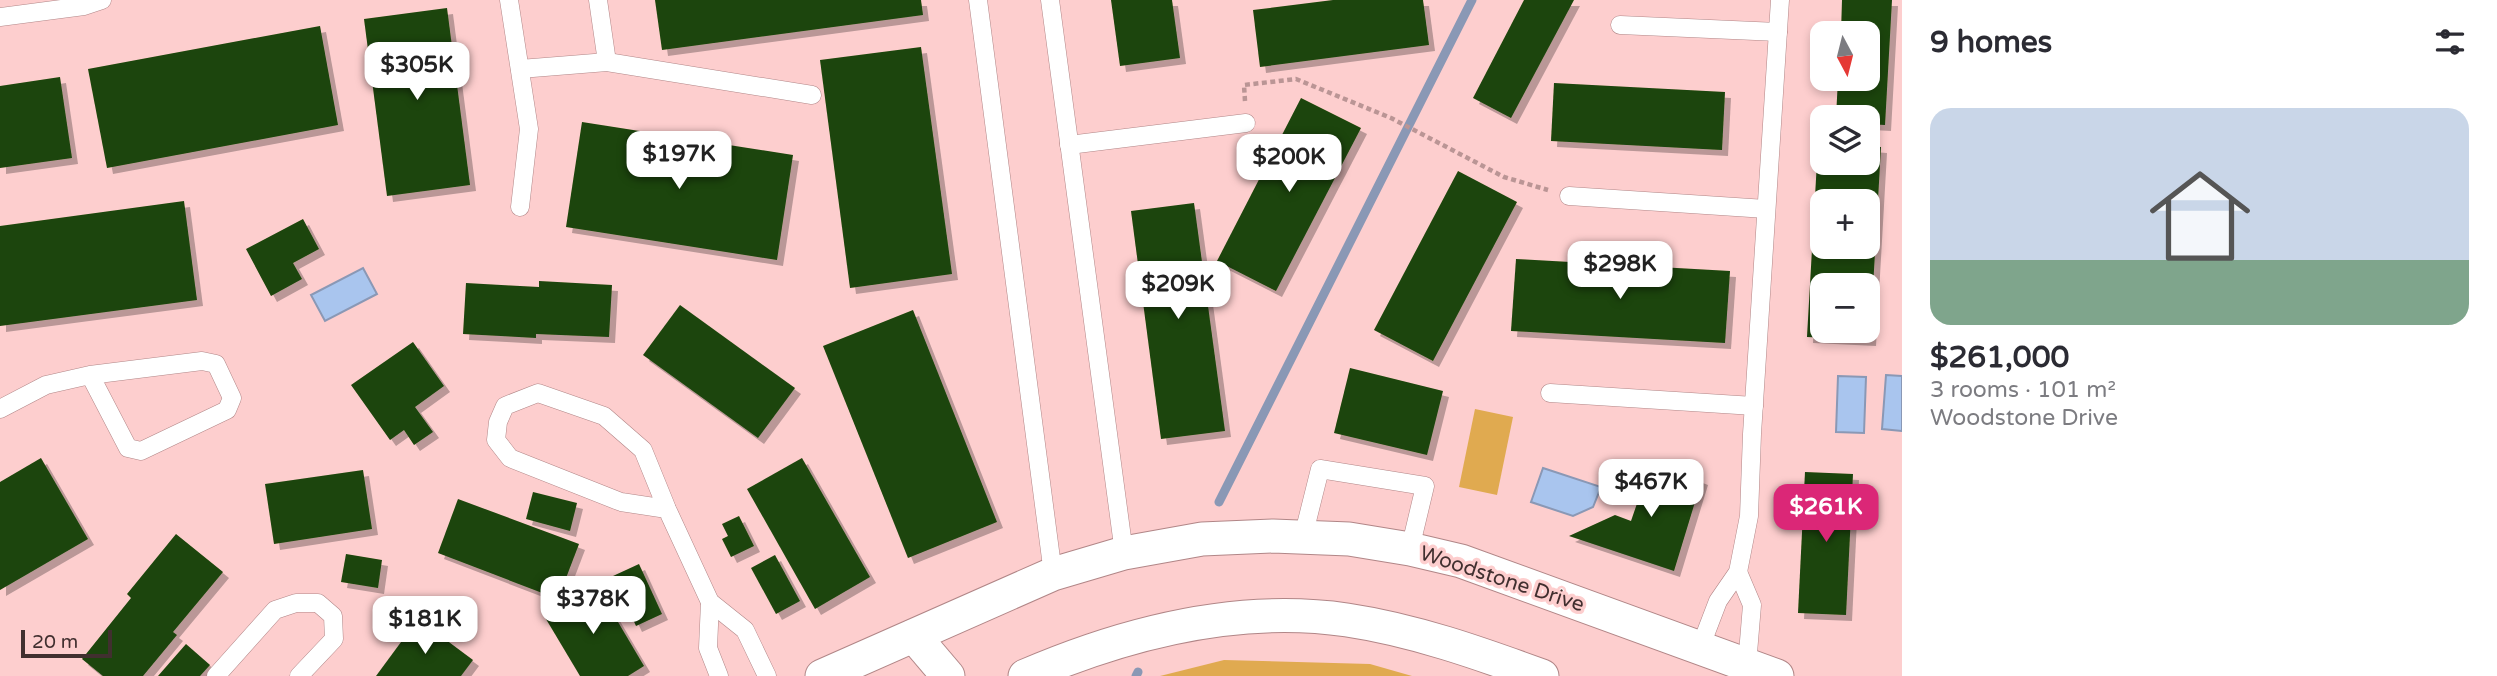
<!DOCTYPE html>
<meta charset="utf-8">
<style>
body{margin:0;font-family:"Varela Round",sans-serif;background:#f2f2f3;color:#2b2b33;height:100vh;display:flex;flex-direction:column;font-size:26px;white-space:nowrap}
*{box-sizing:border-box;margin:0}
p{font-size:23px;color:#7c7c81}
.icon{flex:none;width:38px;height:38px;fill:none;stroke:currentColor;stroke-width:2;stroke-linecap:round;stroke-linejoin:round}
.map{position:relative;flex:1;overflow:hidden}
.panel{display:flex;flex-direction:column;background:#fff;width:595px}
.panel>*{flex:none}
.needle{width:46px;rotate:173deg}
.tools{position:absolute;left:1810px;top:21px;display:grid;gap:14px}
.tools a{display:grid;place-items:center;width:70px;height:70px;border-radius:14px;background:#fff;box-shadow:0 4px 10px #0003;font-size:35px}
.scale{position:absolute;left:21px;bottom:18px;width:91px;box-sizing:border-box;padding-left:7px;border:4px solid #412f2f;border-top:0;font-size:19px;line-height:24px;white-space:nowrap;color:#412f2f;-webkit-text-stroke:5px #fdcece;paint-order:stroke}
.price{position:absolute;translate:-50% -60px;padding:0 16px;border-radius:14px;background:#fff;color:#222;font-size:23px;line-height:46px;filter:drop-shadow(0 2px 4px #0008)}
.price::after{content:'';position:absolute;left:50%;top:42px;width:21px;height:16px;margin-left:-10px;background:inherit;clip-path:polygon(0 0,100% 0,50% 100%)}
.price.selected{background:#db2777;color:#fff}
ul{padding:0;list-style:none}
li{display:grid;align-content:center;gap:14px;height:371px;padding:0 28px}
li+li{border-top:2px solid #e1e1e2}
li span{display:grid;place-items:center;height:217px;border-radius:21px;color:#555}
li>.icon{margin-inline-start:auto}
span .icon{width:126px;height:126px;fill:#fffc;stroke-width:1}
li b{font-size:30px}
h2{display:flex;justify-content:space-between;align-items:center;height:84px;padding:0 28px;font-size:30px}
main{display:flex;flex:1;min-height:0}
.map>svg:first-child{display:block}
.green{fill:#e0aa50}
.water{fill:#a9c5ee;stroke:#8a98b5;stroke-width:2}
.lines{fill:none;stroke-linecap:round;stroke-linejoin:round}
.stream{stroke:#8a98b5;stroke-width:9}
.building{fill:#1b4409;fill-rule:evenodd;filter:url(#shadow)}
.service-casing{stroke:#b18687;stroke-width:19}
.minor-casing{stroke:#b18687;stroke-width:35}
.path{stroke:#ba9595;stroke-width:4.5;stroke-dasharray:5 3.5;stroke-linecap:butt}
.service{stroke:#fff;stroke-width:18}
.minor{stroke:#fff;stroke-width:33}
.labels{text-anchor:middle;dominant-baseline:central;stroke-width:7;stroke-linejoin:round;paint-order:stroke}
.street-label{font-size:21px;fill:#412f2f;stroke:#fdcece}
</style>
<main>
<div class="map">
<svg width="1902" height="676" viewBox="0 0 1902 676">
<defs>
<filter id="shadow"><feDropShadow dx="6" dy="6" stdDeviation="0" flood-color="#0004"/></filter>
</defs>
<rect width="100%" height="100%" fill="#fdcece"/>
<g class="green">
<polygon points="1475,409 1513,417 1497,495 1459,487"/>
<polygon points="1224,660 1370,664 1412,676 1160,676"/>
</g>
<g class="water">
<polygon points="363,268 377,294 325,321 311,295"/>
<polygon points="1886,375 1902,376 1902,431 1882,429"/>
<polygon points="1838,376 1866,377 1864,433 1836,432"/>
<polygon points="1543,468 1601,487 1593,507 1573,516 1531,502"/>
</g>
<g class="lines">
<g class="stream">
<polyline points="1219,502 1472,0"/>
<polyline points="1136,676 1138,672"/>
</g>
</g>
<g class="building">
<polygon points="655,0 921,0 923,15 662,50"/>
<polygon points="1111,0 1172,0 1180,58 1120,66"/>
<polygon points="1333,0 1423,0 1429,45 1260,67 1253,10"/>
<polygon points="1524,0 1574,0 1511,118 1473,98"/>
<polygon points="1842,0 1892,0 1885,125 1867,124 1867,117 1836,117 1838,79 1867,79 1867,33 1841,33"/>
<polygon points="447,8 470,185 387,196 364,19"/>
<polygon points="320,26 338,125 107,168 88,69"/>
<polygon points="921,47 952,274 850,288 820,60"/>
<polygon points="60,77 72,158 0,168 0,86"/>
<polygon points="1554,83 1725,92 1722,150 1551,141"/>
<polygon points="1301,98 1361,128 1276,291 1217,261"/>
<polygon points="582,122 793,155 777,260 566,227"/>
<path d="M1818,144h4v19h45v-17l14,1 -11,193 -63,-3zM1822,201h45v46h-45zM1822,285h45v46h-45z"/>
<polygon points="1458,171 1517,202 1433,361 1374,330"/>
<polygon points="184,201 197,300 0,326 0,226"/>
<polygon points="1194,203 1225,431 1161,439 1131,211"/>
<polygon points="303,219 319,249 293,263 302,279 271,296 246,249"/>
<polygon points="1516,259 1730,271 1725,343 1511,331"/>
<polygon points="539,281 612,285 609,337 536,334 536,338 463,334 466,283 539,287"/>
<polygon points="680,305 795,388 758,438 643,355"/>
<polygon points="913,310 997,522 908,558 823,346"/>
<polygon points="413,342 444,386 415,407 433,432 414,445 404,430 390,440 351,385"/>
<polygon points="1350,368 1443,391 1427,455 1334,433"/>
<polygon points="41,458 88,539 0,590 0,482"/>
<polygon points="802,458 870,577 815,609 747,489"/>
<polygon points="1652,460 1702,479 1674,571 1569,536 1615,515 1631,521"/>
<polygon points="363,470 372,529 274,544 265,484"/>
<polygon points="1805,472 1853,474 1846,615 1798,613"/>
<polygon points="533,492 577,503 570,531 526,519"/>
<polygon points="458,499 579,544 558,599 438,553"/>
<polygon points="739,516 754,546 731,557 722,539 728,536 722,524"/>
<polygon points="176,534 223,572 173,632 177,635 143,676 103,676 82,659 131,598 127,594"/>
<polygon points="346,554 382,560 378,588 341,582"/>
<polygon points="775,555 800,601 776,614 751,568"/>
<polygon points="639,564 662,614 636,626 613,576"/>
<polygon points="595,583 644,666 628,676 580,676 543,614"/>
<polygon points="418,619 473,660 461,676 376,676"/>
<polygon points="186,644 210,665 200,676 158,676"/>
</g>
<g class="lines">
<defs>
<g id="service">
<polyline points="509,0 529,129 520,207"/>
<polyline points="598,0 607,62"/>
<polyline points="978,0 1053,574"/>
<polyline points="1050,0 1124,553"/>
<polyline points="0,17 84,6 102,0"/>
<polyline points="1620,25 1778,32"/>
<polyline points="520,69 607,62 812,95"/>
<polyline points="1069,145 1246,123"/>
<polyline points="1569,196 1766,209"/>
<polyline points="1550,393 1754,406"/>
<polyline points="0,409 46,385 90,375 202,361 216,364 232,398 227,410 141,451 128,448 90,375"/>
<polyline points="667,509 621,502 510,458 496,440 498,422 505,406 538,393 604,416 643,450 667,509 710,602 745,630 767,676"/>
<polyline points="1303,537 1320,469 1425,486 1410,549"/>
<polyline points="1738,572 1752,605 1747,665"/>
<polyline points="710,602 708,648 719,676"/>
<polyline points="1700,648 1718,601 1738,572 1749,516 1752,434 1780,0"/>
<polyline points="216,676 275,610 296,603 318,603 333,616 334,639 299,676"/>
</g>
<g id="minor">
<polyline points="914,636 948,676"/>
<polyline points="822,676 1053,574 1124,553 1202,539 1273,536 1349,539 1410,549 1461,561 1777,676"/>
<path d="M1025,676c100,-43 212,-72 322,-56 67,10 132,33 195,56"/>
</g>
</defs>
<use href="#service" class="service-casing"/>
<use href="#minor" class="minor-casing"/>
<polyline class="path" points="1245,101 1244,85 1296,79 1391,118 1504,177 1548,190"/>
<use href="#service" class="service"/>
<use href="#minor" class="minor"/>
</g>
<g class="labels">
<g class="street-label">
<text transform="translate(1502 579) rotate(18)">Woodstone Drive</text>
</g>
</g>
</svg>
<div class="tools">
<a><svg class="needle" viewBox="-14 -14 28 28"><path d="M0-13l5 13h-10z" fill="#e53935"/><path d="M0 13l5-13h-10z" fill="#7c7c81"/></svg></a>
<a><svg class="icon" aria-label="layers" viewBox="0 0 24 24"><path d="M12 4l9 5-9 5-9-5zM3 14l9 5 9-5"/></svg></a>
<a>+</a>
<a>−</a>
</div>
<div class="scale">20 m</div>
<b class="price" style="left:417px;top:102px">$305K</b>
<b class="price" style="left:679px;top:191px">$197K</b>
<b class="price" style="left:1289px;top:194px">$200K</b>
<b class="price" style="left:1620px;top:301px">$298K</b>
<b class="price" style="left:1178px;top:321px">$209K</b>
<b class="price" style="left:1651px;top:519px">$467K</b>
<b class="price selected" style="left:1826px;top:544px">$261K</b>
<b class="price" style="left:593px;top:636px">$378K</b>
<b class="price" style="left:425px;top:656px">$181K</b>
</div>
<section class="panel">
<h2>9 homes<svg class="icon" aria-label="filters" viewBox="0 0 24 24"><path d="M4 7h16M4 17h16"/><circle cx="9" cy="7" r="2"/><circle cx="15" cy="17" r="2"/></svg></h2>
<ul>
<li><span style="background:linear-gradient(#c9d6e8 70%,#7fa58c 0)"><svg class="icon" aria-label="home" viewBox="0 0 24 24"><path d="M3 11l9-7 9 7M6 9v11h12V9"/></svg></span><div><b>$261,000</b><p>3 rooms · 101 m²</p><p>Woodstone Drive</p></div></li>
</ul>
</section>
</main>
